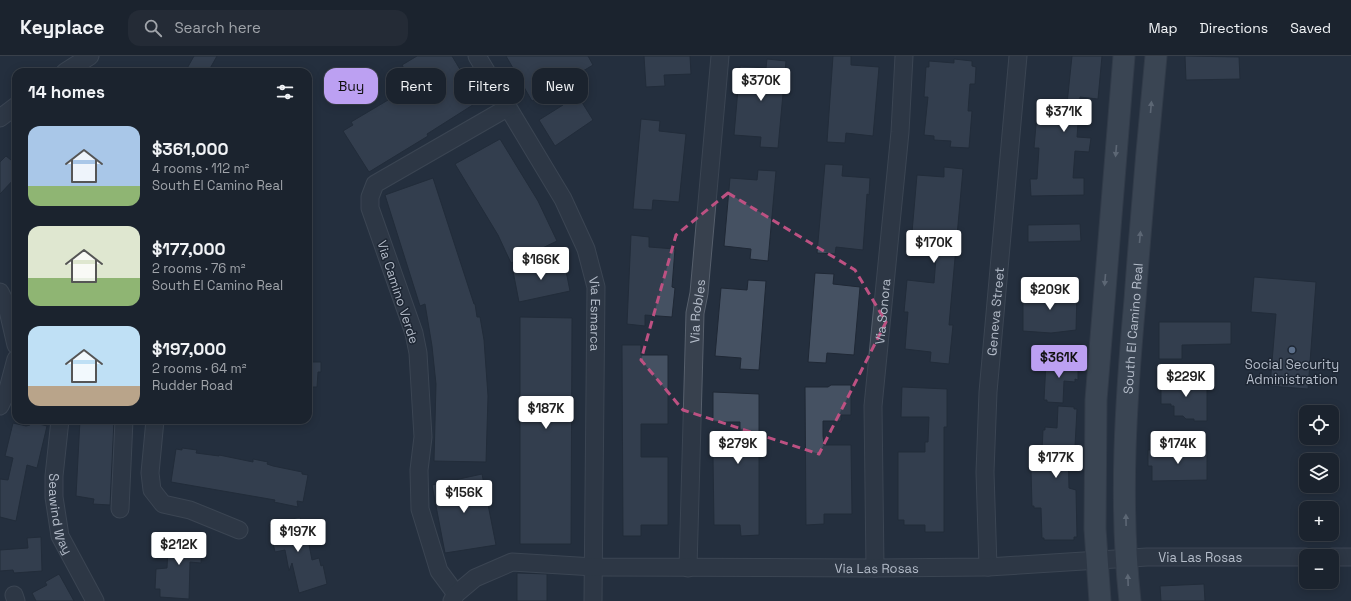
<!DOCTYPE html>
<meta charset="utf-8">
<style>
body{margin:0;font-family:"Space Grotesk",sans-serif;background:#242b36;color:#f1f3f6;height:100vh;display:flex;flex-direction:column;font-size:15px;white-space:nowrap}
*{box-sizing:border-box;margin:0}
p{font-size:13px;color:#a0a4aa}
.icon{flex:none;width:22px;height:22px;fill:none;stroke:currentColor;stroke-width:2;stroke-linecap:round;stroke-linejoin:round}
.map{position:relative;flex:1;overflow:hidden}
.side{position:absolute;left:12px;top:12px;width:300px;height:356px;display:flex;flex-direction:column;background:#1b232e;border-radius:12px;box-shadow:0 2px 10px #0003,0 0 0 1px #39404a}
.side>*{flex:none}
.hud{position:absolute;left:324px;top:12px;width:380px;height:36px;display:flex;gap:8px}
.controls{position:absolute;left:1299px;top:349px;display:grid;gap:8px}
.controls a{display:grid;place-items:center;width:40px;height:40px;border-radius:8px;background:#1b232e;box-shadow:0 2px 10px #0003,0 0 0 1px #39404a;font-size:20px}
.price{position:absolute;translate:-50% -34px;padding:0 9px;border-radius:4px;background:#fff;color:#222;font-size:13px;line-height:26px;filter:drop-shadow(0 1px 2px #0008)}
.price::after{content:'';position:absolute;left:50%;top:24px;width:12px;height:9px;margin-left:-6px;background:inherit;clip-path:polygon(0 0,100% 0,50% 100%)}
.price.current{background:#bca0f2;color:#111}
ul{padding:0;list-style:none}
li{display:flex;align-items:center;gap:12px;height:100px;padding:0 16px}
li span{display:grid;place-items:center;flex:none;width:112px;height:80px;border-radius:12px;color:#555}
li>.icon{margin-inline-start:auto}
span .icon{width:48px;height:48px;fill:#fffc;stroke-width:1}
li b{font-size:17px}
h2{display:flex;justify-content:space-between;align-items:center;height:48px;padding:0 16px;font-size:17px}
.tag{padding:0 14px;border-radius:12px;background:#1b232e;box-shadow:0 2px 10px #0003,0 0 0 1px #39404a;font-size:14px;line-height:36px}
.tag.current{background:#bca0f2;color:#111}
header{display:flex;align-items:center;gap:24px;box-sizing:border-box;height:56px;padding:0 20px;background:#1b232e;border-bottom:1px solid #39404a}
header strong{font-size:19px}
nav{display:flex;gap:22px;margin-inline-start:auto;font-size:14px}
.search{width:280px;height:36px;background:#242b36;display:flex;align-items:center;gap:10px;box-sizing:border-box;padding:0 14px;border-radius:12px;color:#a0a4aa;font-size:15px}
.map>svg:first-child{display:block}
.building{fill:#455162;stroke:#1f2835}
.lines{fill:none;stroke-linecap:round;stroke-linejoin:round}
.minor-casing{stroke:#565f6c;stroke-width:19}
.major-casing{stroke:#414a57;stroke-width:23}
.minor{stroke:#38414e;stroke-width:17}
.major{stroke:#56606e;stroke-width:21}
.oneway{fill:#a1aab7}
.marked{fill:none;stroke:#bd5182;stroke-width:3;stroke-dasharray:8 5;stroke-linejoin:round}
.service-dot{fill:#5c6f8a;stroke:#1d2633;stroke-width:1.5}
.labels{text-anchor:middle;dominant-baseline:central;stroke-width:3;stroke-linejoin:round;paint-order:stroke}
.street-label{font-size:13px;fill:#b4bcc9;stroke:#1d2633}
.poi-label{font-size:13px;fill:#b4bcc9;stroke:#1d2633}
</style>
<header>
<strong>Keyplace</strong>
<div class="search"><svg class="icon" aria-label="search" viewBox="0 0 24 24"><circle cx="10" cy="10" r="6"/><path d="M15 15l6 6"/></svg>Search here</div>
<nav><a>Map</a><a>Directions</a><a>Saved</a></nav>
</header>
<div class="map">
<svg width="1351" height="545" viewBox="0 0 1351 545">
<rect width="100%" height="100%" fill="#242f3e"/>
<g class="building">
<polygon points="194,0 217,0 208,16 185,16"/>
<polygon points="417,0 452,0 479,45 427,78 428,80 369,116 343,75 353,69 351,66 410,31 405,21 408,19 402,9"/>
<polygon points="506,0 588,0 593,9 568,24 593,64 555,90 539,64 563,49 553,33 532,45"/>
<polygon points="644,0 690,0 691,18 664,19 665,30 646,31"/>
<polygon points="833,0 851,0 851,9 879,11 873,80 846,77 845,87 827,86"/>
<polygon points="1072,0 1102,0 1098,43 1080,41 1077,81 1091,82 1089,96 1075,95 1073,122 1084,122 1084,139 1031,140 1030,123 1037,123 1039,92 1034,92 1038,46 1067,48"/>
<polygon points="1185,0 1239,1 1240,23 1186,24"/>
<polygon points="767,3 786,5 778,92 760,91 761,81 734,79 740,10 766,12"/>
<polygon points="954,3 972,5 972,10 976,11 975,28 970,28 968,55 972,55 969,92 950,91 951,85 934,84 934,80 924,79 928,41 924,41 926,11 929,11 929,5 954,7"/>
<polygon points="641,63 660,65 659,75 686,78 679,146 653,144 652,154 633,153"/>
<polygon points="500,83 538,145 557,185 511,207 498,179 455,108"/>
<polygon points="6,100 16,108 16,121 0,138 0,106"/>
<polygon points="825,108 843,109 842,120 870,122 869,139 867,138 863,194 836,191 835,198 817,197"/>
<polygon points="944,111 963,113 949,269 953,269 949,308 930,306 931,296 905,293 908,256 904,256 907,224 934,227 937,190 911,188 917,119 944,121"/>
<polygon points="758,114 776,115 768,205 750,203 751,193 724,190 730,122 757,124"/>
<polygon points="433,122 474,248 475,248 477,261 480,261 484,284 488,340 486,406 434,405 436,328 432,290 425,248 420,250 385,139"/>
<polygon points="1080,168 1081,185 1028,186 1028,169"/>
<polygon points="631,179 649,181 649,191 675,193 672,231 675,232 672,261 645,259 645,270 627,268"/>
<polygon points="564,205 570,235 519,246 513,215"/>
<polygon points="815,217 834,218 833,228 860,231 854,299 827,297 826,307 808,306"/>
<polygon points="1254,221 1316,226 1308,333 1270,330 1276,258 1251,256"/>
<polygon points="748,224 766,225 759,314 740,313 741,302 715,300 721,232 747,234"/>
<polygon points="1048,233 1077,235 1076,274 1051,277 1023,275 1023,236"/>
<polygon points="520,261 572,262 571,488 520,488"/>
<polygon points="1159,266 1231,266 1231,288 1182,289 1182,303 1159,303"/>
<polygon points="622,289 641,289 641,299 668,299 668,368 641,368 641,401 668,401 668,469 641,469 641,480 623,480"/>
<polygon points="1048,304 1076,305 1076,308 1078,308 1078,324 1075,323 1075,326 1064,325 1063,347 1047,346 1047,344 1044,344 1046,307 1048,307"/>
<polygon points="308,306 321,306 321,316 318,316 317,331 308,331"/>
<polygon points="1179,321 1207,324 1207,365 1194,365 1194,363 1186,363 1183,360 1174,360 1174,350 1171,350 1171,348 1161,348 1161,324 1179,325"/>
<polygon points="831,329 851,329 851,359 841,359 841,365 823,365 823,380 824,389 851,389 852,458 824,458 824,468 806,469 805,331 828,331"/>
<polygon points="902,331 947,333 947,371 944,371 944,476 925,476 925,469 904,469 904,464 898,464 898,396 925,396 925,386 928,386 929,361 901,361"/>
<polygon points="713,336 759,338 759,479 741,480 740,469 714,469 713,400 740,400 740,366 713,366"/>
<polygon points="1058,350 1074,351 1074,353 1077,353 1075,390 1072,390 1072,393 1068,393 1069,432 1076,434 1077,481 1074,481 1074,484 1044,484 1044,482 1042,482 1041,452 1034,452 1034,450 1032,450 1031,413 1034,413 1034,411 1038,411 1038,399 1042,397 1043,374 1045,374 1045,371 1057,372"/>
<polygon points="80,364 114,364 110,449 93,448 94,443 76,440"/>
<polygon points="31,366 47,370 37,412 27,409 16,465 0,461 0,423 8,424 13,402 5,400 13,367 26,370 30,369"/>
<polygon points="182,392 197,394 196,397 219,400 219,399 253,406 253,403 268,406 267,408 273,410 302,416 302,418 308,419 303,446 297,445 298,451 274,446 275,444 171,426 176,393 182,394"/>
<polygon points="1166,393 1166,395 1207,394 1207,424 1152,425 1152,410 1148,410 1148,394"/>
<polygon points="482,418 496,489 445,497 432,429"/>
<polygon points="300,461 302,468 305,468 312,504 319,502 321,510 323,509 327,528 299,537 292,507 289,515 285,494 275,496 269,469"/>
<polygon points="171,476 197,479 197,486 202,487 201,507 190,506 189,543 160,541 160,533 155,533 156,513 167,512 169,477"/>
<polygon points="41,481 42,515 14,517 13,514 0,515 0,494 28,492 27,482"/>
<polygon points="517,517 547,518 547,545 517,545"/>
<polygon points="59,518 74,545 36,545 32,537 47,529 45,526"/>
<polygon points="1204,528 1205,545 1161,545 1160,530"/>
</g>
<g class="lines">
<defs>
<g id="minor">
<path id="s1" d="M477,0l86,143 23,50 10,38 -3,314"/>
<polyline points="65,16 90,0"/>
<polyline points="0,62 16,50"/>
<polyline points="0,236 7,250 16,289"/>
<polyline points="0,350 8,333 16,303"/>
<path id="s2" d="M60,364l-6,56v21l6,39 35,65"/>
<polyline points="155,364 150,417 152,434 163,448 190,454 239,474"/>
<polyline points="120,453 124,364"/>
<polyline points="1332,501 1351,501"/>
<path id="s3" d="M988,511l-3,-95 3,-80 30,-336"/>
<path id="s4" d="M688,512l7,-255 4,-20 21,-237"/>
<path id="s5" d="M875,512l-2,-162 27,-274 4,-76"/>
<polyline points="456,538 439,515 420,453 419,414 423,381 418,297 414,277 370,152 370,141 375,128 507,52"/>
<polyline points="14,539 16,545"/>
<path id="s6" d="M452,545l4,-7 19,-16 37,-16 82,5 281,1 113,-1 159,-10h159"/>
</g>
<g id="major">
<polyline points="1100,545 1095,473 1096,344 1124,0"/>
<path id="s7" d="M1130,545c-11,-100 -4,-202 5,-301 6,-82 13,-163 21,-244"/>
</g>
</defs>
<use href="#minor" class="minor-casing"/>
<use href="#major" class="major-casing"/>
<use href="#minor" class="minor"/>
<use href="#major" class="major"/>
</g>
<defs><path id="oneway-solid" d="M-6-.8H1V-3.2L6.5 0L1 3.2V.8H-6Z"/></defs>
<g class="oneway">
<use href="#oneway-solid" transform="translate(1151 51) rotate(-85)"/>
<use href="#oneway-solid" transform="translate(1116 95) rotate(95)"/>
<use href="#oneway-solid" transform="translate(1140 181) rotate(-85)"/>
<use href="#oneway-solid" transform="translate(1105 224) rotate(95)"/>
<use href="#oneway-solid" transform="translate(1126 464) rotate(-91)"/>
<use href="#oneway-solid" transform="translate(1128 524) rotate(-92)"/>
</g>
<path d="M0 0H1351V545H0ZM728,137l127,77 31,52 -67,132 -136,-44 -42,-50 35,-125z" fill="#242f3e" fill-opacity=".55" fill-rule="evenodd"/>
<path class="marked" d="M728,137l127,77 31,52 -67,132 -136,-44 -42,-50 35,-125z"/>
<circle class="service-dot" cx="1292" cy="294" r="4"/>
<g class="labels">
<g class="street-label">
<text transform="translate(398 236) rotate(72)">Via Camino Verde</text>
<text stroke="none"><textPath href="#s3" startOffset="256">Geneva Street</textPath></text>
<text stroke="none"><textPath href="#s4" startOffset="257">Via Robles</textPath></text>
<text stroke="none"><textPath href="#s5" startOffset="257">Via Sonora</textPath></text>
<text stroke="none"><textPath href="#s1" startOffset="288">Via Esmarca</textPath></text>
<text stroke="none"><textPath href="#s7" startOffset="273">South El Camino Real</textPath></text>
<text stroke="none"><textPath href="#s2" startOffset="95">Seawind Way</textPath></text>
<text stroke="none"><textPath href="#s6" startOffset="762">Via Las Rosas</textPath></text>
<text stroke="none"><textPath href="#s6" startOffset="438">Via Las Rosas</textPath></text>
</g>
<g class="poi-label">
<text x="1292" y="308">Social Security<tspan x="1292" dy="15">Administration</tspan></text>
</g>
</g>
</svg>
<div class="controls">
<a><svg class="icon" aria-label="locate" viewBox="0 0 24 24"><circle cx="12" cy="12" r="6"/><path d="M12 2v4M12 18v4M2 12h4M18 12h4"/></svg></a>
<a><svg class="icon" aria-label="layers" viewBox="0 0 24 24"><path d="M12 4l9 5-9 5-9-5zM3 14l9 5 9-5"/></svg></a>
<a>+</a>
<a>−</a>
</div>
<b class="price" style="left:761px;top:46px">$370K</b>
<b class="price" style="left:1064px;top:77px">$371K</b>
<b class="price" style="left:934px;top:208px">$170K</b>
<b class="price" style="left:541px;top:225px">$166K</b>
<b class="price" style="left:1050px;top:255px">$209K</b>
<b class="price current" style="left:1059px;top:323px">$361K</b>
<b class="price" style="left:1186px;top:342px">$229K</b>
<b class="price" style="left:546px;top:374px">$187K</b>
<b class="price" style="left:738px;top:409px">$279K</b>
<b class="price" style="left:1178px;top:409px">$174K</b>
<b class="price" style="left:1056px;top:423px">$177K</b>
<b class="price" style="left:464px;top:458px">$156K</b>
<b class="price" style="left:298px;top:497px">$197K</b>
<b class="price" style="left:179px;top:510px">$212K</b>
<div class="hud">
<a class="tag current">Buy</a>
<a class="tag">Rent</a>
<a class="tag">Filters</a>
<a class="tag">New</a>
</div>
<section class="side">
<h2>14 homes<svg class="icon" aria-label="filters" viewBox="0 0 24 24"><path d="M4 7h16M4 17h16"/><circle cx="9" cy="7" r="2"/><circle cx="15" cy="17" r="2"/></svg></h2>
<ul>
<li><span style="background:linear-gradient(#a9c7e8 75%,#8fb573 0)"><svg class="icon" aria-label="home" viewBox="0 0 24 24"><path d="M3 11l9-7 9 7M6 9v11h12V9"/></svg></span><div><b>$361,000</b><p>4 rooms · 112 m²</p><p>South El Camino Real</p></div></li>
<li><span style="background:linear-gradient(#dfe7d0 65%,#8fb573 0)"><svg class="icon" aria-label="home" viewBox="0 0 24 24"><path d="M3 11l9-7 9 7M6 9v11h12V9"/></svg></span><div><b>$177,000</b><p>2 rooms · 76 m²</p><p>South El Camino Real</p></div></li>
<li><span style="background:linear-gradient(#bfe0f5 75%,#b9a48a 0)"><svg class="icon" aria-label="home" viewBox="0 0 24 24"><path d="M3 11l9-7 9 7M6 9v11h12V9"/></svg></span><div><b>$197,000</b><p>2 rooms · 64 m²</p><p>Rudder Road</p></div></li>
</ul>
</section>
</div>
